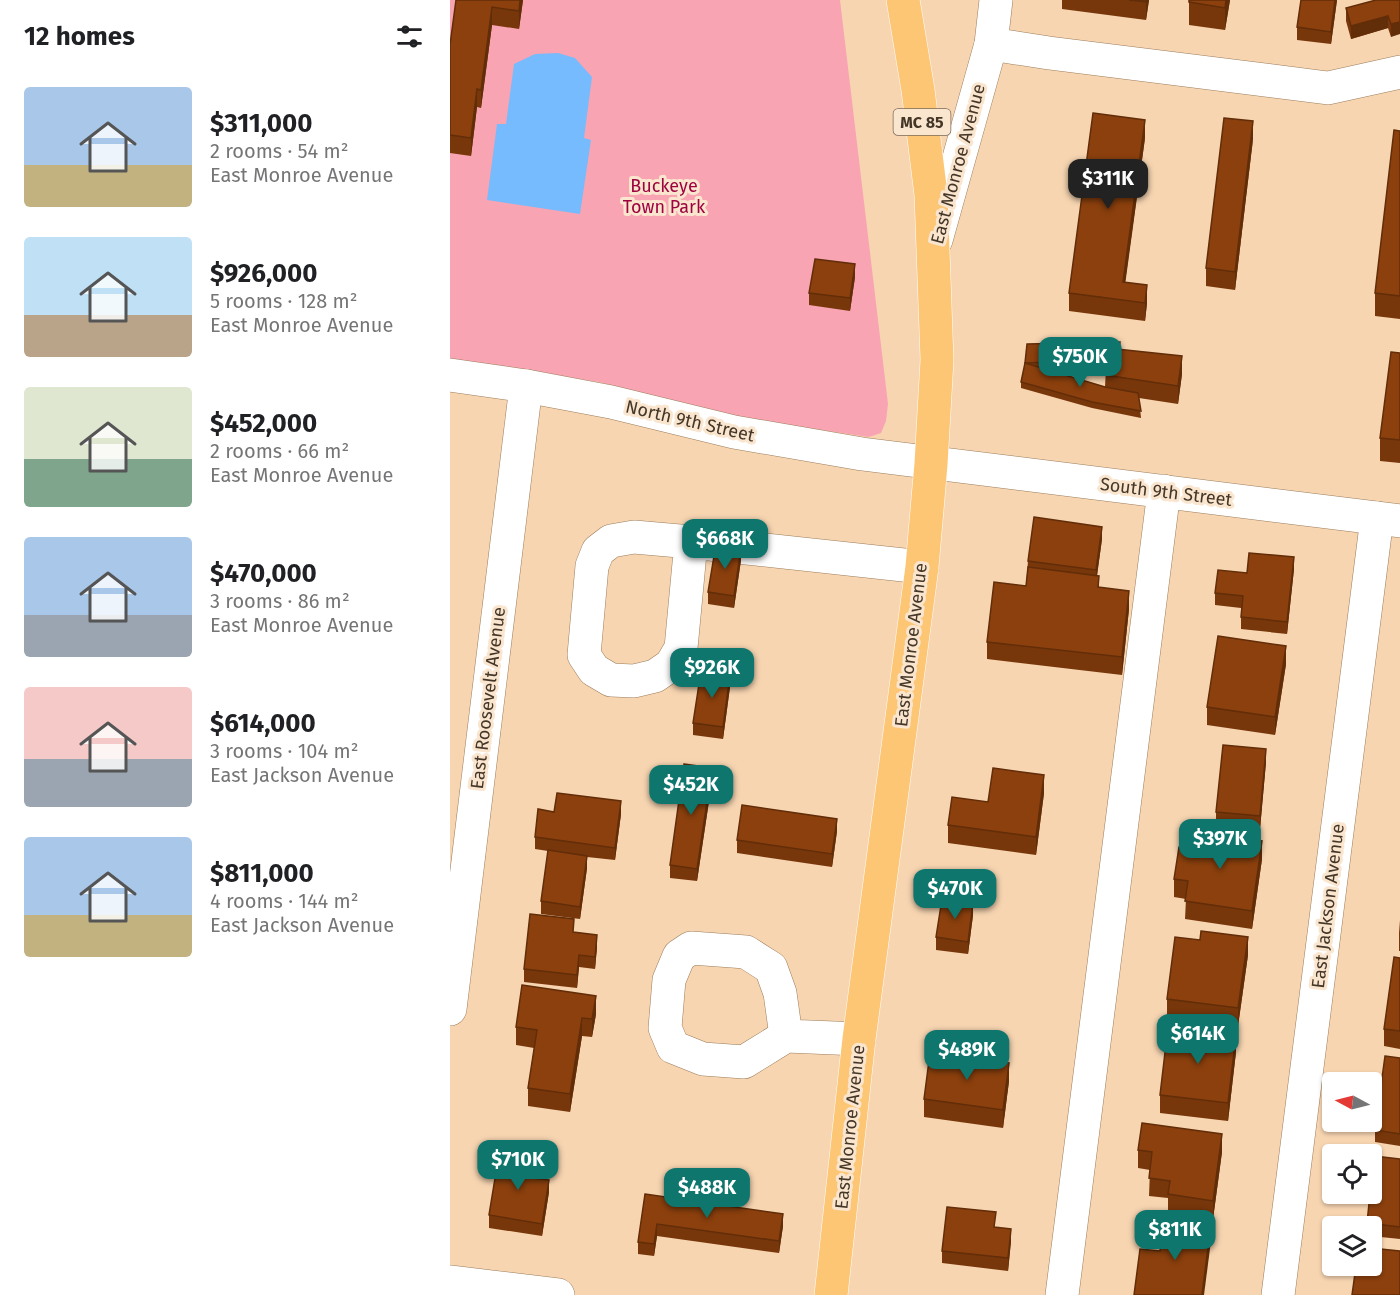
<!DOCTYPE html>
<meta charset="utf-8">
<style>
body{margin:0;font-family:"Fira Sans",sans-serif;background:#f2f2f2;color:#202124;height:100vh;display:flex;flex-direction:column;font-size:22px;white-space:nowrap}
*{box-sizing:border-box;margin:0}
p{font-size:20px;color:#757577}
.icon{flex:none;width:33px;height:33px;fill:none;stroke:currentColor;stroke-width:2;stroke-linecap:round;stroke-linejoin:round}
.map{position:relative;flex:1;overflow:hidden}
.side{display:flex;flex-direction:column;background:#fff;width:450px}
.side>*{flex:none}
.needle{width:39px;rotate:277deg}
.tools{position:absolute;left:872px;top:1072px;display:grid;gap:12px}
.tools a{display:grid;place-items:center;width:60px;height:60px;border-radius:6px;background:#fff;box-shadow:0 2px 4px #0004;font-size:30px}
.price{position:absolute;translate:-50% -51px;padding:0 14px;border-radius:12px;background:#0f766e;color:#fff;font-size:20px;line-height:39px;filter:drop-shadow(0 2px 3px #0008)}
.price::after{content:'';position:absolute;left:50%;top:36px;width:18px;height:14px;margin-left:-9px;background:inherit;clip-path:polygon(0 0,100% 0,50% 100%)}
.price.selected{background:#222;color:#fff}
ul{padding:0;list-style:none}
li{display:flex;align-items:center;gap:18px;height:150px;padding:0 24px}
li span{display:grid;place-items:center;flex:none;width:168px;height:120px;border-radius:6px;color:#555}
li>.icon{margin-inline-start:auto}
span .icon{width:72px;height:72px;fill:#fffc;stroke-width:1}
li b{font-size:26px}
h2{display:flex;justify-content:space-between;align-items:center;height:72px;padding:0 24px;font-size:26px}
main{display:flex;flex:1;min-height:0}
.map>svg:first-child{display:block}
.green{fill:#f9a4b2}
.water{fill:#76bbfd}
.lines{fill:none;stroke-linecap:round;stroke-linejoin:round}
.minor-casing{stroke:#9c7d5b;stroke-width:34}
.major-casing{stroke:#fff;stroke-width:34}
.minor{stroke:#fff;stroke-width:33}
.major{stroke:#fcc675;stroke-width:33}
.wall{fill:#78370b;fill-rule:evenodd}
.shaded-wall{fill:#622d09}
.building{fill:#8c400d;stroke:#622d09;stroke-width:1.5}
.labels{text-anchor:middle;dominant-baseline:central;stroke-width:6;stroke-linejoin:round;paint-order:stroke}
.shield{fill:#fae5cf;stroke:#7b6b5a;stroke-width:1.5}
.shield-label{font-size:16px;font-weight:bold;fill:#453728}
.street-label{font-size:18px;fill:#453728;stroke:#fae5cf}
.park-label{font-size:18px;fill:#9e0340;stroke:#fae5cf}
</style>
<main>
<section class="side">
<h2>12 homes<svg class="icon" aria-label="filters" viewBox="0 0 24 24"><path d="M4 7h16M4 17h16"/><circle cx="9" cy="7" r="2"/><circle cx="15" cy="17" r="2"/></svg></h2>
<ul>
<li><span style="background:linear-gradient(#a9c7e8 65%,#c2b280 0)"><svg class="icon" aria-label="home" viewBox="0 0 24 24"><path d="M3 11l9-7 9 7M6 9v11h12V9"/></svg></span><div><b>$311,000</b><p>2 rooms · 54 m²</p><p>East Monroe Avenue</p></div></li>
<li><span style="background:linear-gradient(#bfe0f5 65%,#b9a48a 0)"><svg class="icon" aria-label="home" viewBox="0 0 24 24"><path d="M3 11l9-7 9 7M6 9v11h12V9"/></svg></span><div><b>$926,000</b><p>5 rooms · 128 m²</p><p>East Monroe Avenue</p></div></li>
<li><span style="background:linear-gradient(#dfe7d0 60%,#7fa58c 0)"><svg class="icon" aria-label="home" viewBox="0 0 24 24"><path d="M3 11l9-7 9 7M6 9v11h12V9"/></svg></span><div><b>$452,000</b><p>2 rooms · 66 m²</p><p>East Monroe Avenue</p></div></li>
<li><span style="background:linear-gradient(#a9c7e8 65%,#9aa5b1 0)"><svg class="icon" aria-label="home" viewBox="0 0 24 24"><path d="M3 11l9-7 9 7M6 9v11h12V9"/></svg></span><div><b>$470,000</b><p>3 rooms · 86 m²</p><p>East Monroe Avenue</p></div></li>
<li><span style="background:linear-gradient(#f6c9c9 60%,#9aa5b1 0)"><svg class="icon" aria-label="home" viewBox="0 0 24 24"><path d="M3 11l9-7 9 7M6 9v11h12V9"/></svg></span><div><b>$614,000</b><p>3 rooms · 104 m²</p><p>East Jackson Avenue</p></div></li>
<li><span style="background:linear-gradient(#a9c7e8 65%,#c2b280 0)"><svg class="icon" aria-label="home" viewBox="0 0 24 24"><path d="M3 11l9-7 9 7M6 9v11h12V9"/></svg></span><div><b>$811,000</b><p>4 rooms · 144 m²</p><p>East Jackson Avenue</p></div></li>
</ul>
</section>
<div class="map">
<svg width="950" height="1295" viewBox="0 0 950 1295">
<rect width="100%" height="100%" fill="#f7d5b1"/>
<polygon class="green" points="0,0 390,0 438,404 436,421 431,433 419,437 270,415 149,382 0,359"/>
<polygon class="water" points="108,53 125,58 142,77 134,138 141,140 130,214 37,200 47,124 56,124 64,64 85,54"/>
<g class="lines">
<defs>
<g id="minor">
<polyline points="541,44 599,53 878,88 950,72"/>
<polyline points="486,240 541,44 546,0"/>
<polyline points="0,375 76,386 161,402 284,432 412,454 950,521"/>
<polyline points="241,542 231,648 221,665 205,676 184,681 161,680 144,670 134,655 142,566 148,551 161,541 184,537 241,542 472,567"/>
<polyline points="0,1009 76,386"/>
<polyline points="336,1036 294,1062 253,1059 223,1047 215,1028 219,980 229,956 241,948 296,952 321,968 330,993 336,1036 409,1039"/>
<polyline points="0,1282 108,1295"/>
<polyline points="612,1295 714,491"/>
<polyline points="828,1295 927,518"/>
</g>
<polyline id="major" points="381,1295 409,1039 472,567 481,464 487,360 481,195 468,90 453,0"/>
</defs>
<use href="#minor" class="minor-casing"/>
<use href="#major" class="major-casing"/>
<use href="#minor" class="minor"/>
<use href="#major" class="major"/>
</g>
<g class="wall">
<polygon points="6,0 73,0 69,29 42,25 31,108 27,107 21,156 0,153 0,45"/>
<polygon points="612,0 699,0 696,20 612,9"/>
<polygon points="739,0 780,0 775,30 739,25"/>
<polygon points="851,0 887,0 881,44 847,40 847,27"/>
<polygon points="950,0 941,37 938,28 901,39 896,21 896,8"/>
<polygon points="950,131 950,319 925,316 925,293"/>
<polygon points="695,138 675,282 697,303 695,321 619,311 619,293"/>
<polygon points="803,139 785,290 756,286 756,268"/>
<polygon points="405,277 400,311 359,305 359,293"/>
<path d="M670,350l62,24 -4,30 -39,-6 2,20 -49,-10 -71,-20v-6l4,-19zM656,367l-1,20 -61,-18z"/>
<polygon points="950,353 950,463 930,461 930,438"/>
<polygon points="652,539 647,575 649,587 679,609 672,675 537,659 537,642 576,586 578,561"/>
<polygon points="291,560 284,608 258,604 258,592"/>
<polygon points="844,569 837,634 791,629 791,608 765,605 765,593 797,573"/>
<polygon points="836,664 825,735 757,725 757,707"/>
<polygon points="280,687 273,739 243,735 243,723"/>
<polygon points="816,762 810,829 766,824 766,812"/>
<polygon points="262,781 247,881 220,878 220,865"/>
<polygon points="594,793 586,855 498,843 498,825 538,802"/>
<polygon points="104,812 171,814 165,860 137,857 137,868 130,919 91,914 91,901 98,851 85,849 85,837"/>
<polygon points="387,831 382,867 287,853 287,840"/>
<polygon points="812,859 802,929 735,919 736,899 724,897 724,879"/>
<polygon points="523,915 518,954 486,950 486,937"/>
<polygon points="950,920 950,951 949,951 949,933"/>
<polygon points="124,932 147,947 145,969 129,967 127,988 74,982 74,969"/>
<polygon points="798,955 788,1026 717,1017 717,999"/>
<polygon points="950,958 950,1049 934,1046 934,1029"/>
<polygon points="146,1014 142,1037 132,1036 120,1112 78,1106 78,1088 84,1048 66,1045 66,1027"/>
<polygon points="786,1052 778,1121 710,1113 710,1095"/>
<polygon points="950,1058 950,1146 925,1142 925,1130"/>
<polygon points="559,1081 553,1128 474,1117 474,1099"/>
<polygon points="688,1150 772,1152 763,1219 718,1212 718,1198 699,1196 700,1170 688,1168"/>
<polygon points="950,1159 950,1239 921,1236 921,1227 917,1227 917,1223"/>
<polygon points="86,1172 85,1178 99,1192 92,1236 39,1228 39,1215"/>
<polygon points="195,1194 333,1226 329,1253 207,1236 204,1256 188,1254 188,1242"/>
<polygon points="545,1227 561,1241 558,1271 492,1263 492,1251"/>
</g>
<g class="shaded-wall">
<polygon points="70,0 73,0 69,29 69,11"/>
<polygon points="696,0 699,0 696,20"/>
<polygon points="776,0 780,0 775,30 775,8"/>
<polygon points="885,0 887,0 881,44 881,32"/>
<polygon points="42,7 42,25 31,108 31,90"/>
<polygon points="938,16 938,28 901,39 901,26"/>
<polygon points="950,22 950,34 941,37 941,24"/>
<polygon points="27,89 27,107 21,156 21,138"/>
<polygon points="695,120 695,138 673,300 673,282"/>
<polygon points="803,121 803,139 785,290 785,272"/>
<polygon points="405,264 405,277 400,311 400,298"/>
<polygon points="697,285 697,303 695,321 695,303"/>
<polygon points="732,356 732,374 728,404 728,386"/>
<polygon points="652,527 652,539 646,583 646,570"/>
<polygon points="291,548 291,560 284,608 284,596"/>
<polygon points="844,557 844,569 837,634 837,622"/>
<polygon points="679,591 679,609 672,675 672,657"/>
<polygon points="836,646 836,664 825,735 825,717"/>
<polygon points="280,675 280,687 273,739 273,727"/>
<polygon points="816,749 816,762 810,829 810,816"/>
<polygon points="262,768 262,781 247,881 247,869"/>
<polygon points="594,775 594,793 586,855 586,837"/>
<polygon points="171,801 171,814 165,860 165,848"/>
<polygon points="387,819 387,831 382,867 382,854"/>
<polygon points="812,841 812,859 802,929 802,911"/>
<polygon points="137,856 137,868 130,919 130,907"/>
<polygon points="523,903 523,915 518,954 518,942"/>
<polygon points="147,935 147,947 145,969 145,957"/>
<polygon points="798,937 798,955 788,1026 788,1008"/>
<polygon points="129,955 129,967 127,988 127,975"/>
<polygon points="146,996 146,1014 142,1037 142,1019"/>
<polygon points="132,1018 132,1036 120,1112 120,1094"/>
<polygon points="786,1035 786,1052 778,1121 778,1103"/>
<polygon points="559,1063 559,1081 553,1128 553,1110"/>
<polygon points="772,1134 772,1152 763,1219 763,1201"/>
<polygon points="86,1159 86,1172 83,1190 83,1178"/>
<polygon points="99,1180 99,1192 92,1236 92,1224"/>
<polygon points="333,1214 333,1226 329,1253 329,1241"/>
<polygon points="761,1223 761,1241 754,1295 752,1295"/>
<polygon points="207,1224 207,1236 204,1256 204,1244"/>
<polygon points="561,1229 561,1241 558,1271 558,1258"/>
</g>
<g class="building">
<polygon points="6,0 70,0 69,11 42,7 31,90 27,89 21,138 0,135 0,45"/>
<polygon points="679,0 696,0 696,2"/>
<polygon points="739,0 776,0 775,8 739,2"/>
<polygon points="851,0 885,0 881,32 847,27"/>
<polygon points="926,0 950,0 950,22 941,24 938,16 901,26 896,8"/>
<polygon points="643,113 695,120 673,282 697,285 695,303 619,293"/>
<polygon points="774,118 803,121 785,272 756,268"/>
<polygon points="944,130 950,131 950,296 925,293"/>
<polygon points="365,259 405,264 400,298 359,293"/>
<polygon points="670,342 669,350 657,348 656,360 575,363 577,344"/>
<polygon points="657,348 732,356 728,386 655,375"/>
<polygon points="941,352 950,353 950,440 930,438"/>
<polygon points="575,363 655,387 688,393 691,411 642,402 571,382"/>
<polygon points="584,517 652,527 646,570 578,561"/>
<polygon points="266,544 291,548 284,596 258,592"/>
<polygon points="799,553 844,557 837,622 791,617 793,596 765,593 768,570 797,573"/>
<polygon points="578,567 649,576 648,587 679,591 672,657 537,642 544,582 576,586"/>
<polygon points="768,636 836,646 825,717 757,707"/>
<polygon points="251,671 280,675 273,727 243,723"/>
<polygon points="773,745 816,749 810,816 766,812"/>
<polygon points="234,764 262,768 247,869 220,865"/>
<polygon points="543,768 594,775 586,837 498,825 502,797 538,802"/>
<polygon points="107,793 171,801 165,848 85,837 88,809 104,812"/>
<polygon points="292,805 387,819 382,854 287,840"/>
<polygon points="745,831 812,841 802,911 735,901 738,881 724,879 729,847 742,849"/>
<polygon points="98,850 137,856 130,907 91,901"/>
<polygon points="492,899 523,903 518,942 486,937"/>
<polygon points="80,914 124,919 123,932 147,935 145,957 129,955 127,975 74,969"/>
<polygon points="751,931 798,937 788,1008 717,999 725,937 750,940"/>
<polygon points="944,957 950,958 950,1031 934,1029"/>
<polygon points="72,985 146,996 142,1019 132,1018 120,1094 78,1088 87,1030 66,1027"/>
<polygon points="718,1027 786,1035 778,1103 710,1095"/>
<polygon points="480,1053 559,1063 553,1110 474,1099"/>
<polygon points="935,1056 950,1058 950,1134 925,1130"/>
<polygon points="692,1123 772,1134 763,1201 718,1194 720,1181 699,1178 702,1152 688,1150"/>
<polygon points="49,1154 86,1159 83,1178 99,1180 92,1224 39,1215"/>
<polygon points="924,1156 950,1159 950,1227 917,1223 920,1194 921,1194"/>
<polygon points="195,1194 333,1214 329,1241 207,1224 204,1244 188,1242"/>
<polygon points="497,1207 546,1212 544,1227 561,1229 558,1258 492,1251"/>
<polygon points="714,1217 761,1223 752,1295 684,1295 690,1249 710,1251"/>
<polygon points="921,1248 950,1251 950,1295 902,1295 906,1266 921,1266"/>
</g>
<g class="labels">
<rect class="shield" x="443.5" y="109" width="57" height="26" rx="4.5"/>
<g class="shield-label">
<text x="472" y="122">MC 85</text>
</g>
<g class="street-label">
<text transform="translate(508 164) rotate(-75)">East Monroe Avenue</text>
<text transform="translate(240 421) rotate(13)">North 9th Street</text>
<text transform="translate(716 492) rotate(7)">South 9th Street</text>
<text transform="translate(461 645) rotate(-83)">East Monroe Avenue</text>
<text transform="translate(38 698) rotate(-83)">East Roosevelt Avenue</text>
<text transform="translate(878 906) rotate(-83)">East Jackson Avenue</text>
<text transform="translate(400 1127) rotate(-84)">East Monroe Avenue</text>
</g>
<g class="park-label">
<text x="214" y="186">Buckeye<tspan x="214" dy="21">Town Park</tspan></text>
</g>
</g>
</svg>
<div class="tools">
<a><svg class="needle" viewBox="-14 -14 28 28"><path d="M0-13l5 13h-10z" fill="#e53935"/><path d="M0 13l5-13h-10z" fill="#757577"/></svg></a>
<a><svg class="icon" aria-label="locate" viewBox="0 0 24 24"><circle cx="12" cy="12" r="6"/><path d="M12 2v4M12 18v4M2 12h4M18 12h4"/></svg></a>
<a><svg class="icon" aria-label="layers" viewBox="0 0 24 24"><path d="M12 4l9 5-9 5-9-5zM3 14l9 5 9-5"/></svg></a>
</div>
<b class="price selected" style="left:658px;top:210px">$311K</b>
<b class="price" style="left:630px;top:388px">$750K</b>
<b class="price" style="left:275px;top:570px">$668K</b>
<b class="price" style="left:262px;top:699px">$926K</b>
<b class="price" style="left:241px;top:816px">$452K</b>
<b class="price" style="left:770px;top:870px">$397K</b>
<b class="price" style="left:505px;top:920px">$470K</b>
<b class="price" style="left:748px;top:1065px">$614K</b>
<b class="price" style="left:517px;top:1081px">$489K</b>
<b class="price" style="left:68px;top:1191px">$710K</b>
<b class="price" style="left:257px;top:1219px">$488K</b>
<b class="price" style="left:725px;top:1261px">$811K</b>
</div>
</main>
